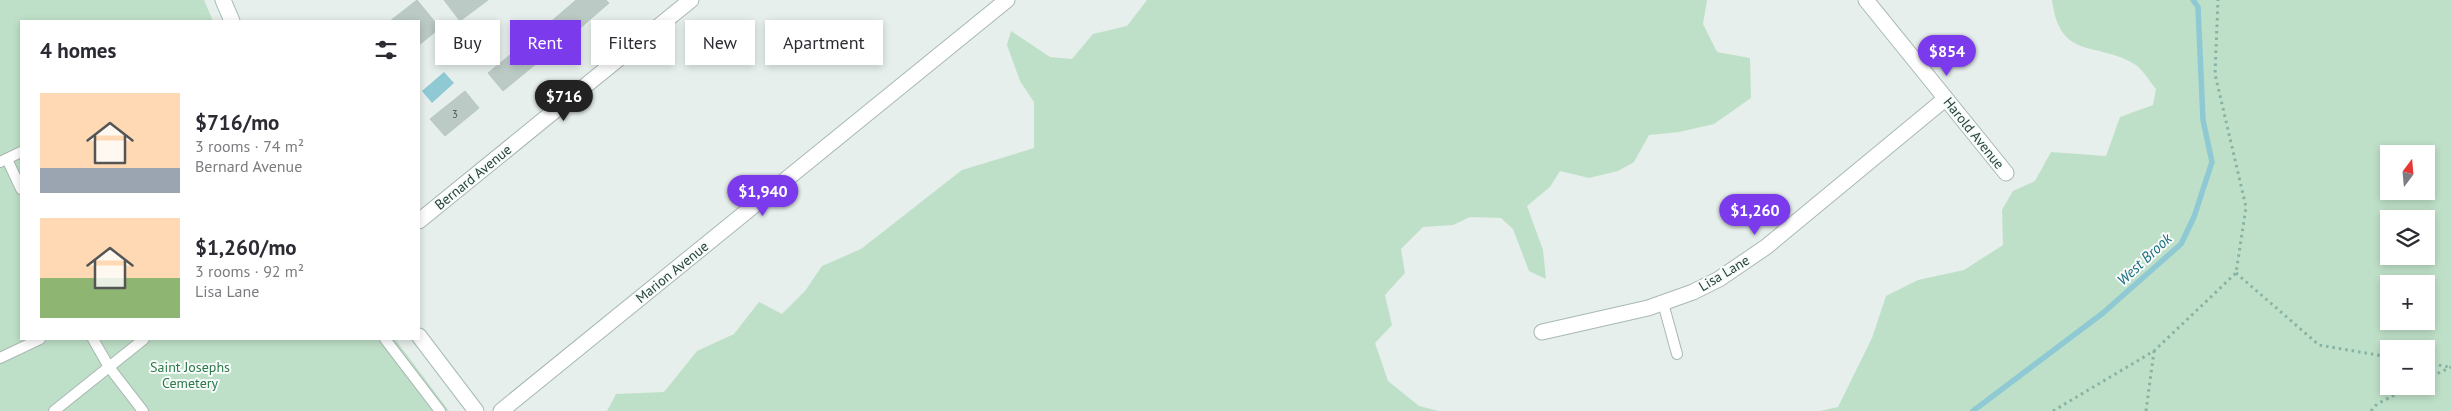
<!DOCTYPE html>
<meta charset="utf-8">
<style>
body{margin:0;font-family:"PT Sans",sans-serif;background:#f7f7f7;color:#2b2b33;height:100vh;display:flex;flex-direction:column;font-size:19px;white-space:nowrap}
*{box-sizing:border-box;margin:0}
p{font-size:16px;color:#7c7c81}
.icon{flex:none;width:28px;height:28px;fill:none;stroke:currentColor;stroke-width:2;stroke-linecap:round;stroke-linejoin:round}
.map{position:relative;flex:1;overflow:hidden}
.side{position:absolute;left:20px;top:20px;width:400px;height:320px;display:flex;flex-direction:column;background:#fff;border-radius:0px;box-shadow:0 2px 8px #0003}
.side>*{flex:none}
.banner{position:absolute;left:435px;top:20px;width:475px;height:45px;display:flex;gap:10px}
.needle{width:32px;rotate:16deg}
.buttons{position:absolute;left:2380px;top:145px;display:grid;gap:10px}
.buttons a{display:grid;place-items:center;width:55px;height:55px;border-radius:0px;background:#fff;box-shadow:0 2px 8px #0003;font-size:25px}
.price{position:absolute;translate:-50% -42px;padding:0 11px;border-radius:18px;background:#7c3aed;color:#fff;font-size:16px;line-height:32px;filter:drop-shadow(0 1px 2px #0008)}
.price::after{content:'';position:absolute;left:50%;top:30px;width:15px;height:11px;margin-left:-8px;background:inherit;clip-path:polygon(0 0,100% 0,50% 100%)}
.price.selected{background:#222;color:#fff}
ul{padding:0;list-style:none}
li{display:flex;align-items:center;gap:15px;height:125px;padding:0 20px}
li span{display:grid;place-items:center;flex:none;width:140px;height:100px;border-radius:0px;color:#555}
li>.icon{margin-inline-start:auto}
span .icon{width:60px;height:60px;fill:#fffc;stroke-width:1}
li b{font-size:21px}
h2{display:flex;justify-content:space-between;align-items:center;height:60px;padding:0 20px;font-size:21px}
.chip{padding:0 18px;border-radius:0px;background:#fff;box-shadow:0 2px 8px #0003;font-size:18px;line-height:45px}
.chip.selected{background:#7c3aed;color:#fff}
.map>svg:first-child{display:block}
.green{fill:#bfe0c8;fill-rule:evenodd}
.water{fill:#8ec9d4}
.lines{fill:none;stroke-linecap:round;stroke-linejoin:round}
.stream{stroke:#8ec9d4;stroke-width:5.5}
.building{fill:#bbcac4;stroke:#b8c9c2}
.lane-casing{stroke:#a8b8b2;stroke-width:12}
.street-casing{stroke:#a8b8b2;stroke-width:17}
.secondary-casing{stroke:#a4bbb3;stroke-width:17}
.path{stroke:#86b3a5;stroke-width:3;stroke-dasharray:2.5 4;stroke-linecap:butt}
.lane{stroke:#fff;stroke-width:10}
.street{stroke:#fff;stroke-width:15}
.secondary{stroke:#fff;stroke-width:15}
.labels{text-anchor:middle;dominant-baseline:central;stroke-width:4;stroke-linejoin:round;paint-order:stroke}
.number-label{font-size:11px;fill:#4a645c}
.street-label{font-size:14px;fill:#24423a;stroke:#f7fbf9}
.park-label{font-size:14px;fill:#2d7a4b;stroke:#f7fbf9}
.water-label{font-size:15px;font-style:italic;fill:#1c6f80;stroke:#f7fbf9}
</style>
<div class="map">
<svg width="2451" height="411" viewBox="0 0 2451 411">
<rect width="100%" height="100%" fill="#e6efeb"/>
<g class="green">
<polygon points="0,0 204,0 213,21 21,21 21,339 395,339 449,411 0,411"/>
<polygon points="1147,0 1707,0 1703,24 1717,52 1750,58 1751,98 1714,124 1679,132 1649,135 1634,162 1618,171 1589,178 1560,171 1550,187 1527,206 1543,250 1546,279 1529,271 1513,229 1501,218 1470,217 1453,225 1423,227 1401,249 1405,273 1385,295 1392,325 1375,343 1388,381 1419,406 1439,411 607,411 616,394 664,392 697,351 734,334 759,302 782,314 805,291 822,266 861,249 962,170 1034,148 1034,102 1020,81 1007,45 1011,31 1050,57 1072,59 1093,34 1127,26"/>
<path d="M2052,0h399v411h-631l18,-4 34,-69 14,-42 32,-16 46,-10 39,-25 -1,-35 11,-19 22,-10 16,-29 55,4 14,-39 33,-12 3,-16c-6,-7 -13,-19 -20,-24 -40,-25 -76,-3 -84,-65zM2389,154h37v37h-37zM2389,219h37v37h-37zM2389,284h37v37h-37zM2389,349h37v37h-37z"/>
</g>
<polygon class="water" points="444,72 454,83 432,103 422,91"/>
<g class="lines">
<polyline class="stream" points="1973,411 2103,313 2181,244 2194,217 2212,162 2203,120 2198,7 2193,0"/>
</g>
<g class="building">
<polygon points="417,0 440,28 419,45 419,21 390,21"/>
<polygon points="444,0 488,0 460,21"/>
<polygon points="576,0 606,0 609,3 563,43 547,25"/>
<polygon points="533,36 548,54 503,91 488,73"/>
<polygon points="465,91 479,108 445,136 430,119"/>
</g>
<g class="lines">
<defs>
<g id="lane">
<polyline points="7,159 21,189"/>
<polyline points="0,162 21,152"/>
<polyline points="1663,303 1677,354"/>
<polyline points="93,339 109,367 143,411"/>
<polyline points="385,339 440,411"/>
<polyline points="0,358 40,339"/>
<polyline points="54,411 144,339"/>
</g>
<g id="street">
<polyline points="1866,0 2006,173"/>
<polyline points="419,221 691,0"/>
<polyline points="1542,332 1648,308 1693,292 1719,279 1766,247 1945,99"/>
<polyline points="501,411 1007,0"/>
</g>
<g id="secondary">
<polyline points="223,0 232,21"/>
<polyline points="419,336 476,411"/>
</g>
</defs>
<use href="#lane" class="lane-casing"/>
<use href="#street" class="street-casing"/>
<use href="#secondary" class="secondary-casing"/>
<g class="path">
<polyline points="2236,273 2319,345 2389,357"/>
<polyline points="2426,363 2450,367"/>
<polyline points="2426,379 2451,367"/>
<polyline points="2053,411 2154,351 2236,273 2246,207 2215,74 2218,0"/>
<polyline points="2146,411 2154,351"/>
<polyline points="2371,411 2377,404 2412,386"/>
</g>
<use href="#lane" class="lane"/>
<use href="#street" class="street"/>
<use href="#secondary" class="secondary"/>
</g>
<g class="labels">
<g class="number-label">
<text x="455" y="114">3</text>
</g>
<g class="street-label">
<text transform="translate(1974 133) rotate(51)">Harold Avenue</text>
<text transform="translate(473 177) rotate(-39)">Bernard Avenue</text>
<text transform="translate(672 272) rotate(-39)">Marion Avenue</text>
<text transform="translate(1724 273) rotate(-31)">Lisa Lane</text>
</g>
<g class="park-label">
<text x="190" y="367">Saint Josephs<tspan x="190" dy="16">Cemetery</tspan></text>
</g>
<g class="water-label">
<text transform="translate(2144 259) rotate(-43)">West Brook</text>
</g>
</g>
</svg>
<div class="buttons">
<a><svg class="needle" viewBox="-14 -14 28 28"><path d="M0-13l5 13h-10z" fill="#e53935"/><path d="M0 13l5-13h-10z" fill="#7c7c81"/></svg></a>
<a><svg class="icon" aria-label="layers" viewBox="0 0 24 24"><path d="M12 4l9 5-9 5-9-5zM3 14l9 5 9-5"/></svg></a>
<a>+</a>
<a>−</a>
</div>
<b class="price" style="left:1947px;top:77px">$854</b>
<b class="price selected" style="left:564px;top:122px">$716</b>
<b class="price" style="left:763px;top:217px">$1,940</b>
<b class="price" style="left:1755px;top:236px">$1,260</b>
<div class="banner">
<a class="chip">Buy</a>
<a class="chip selected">Rent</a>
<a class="chip">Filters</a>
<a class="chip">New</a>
<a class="chip">Apartment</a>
</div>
<section class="side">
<h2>4 homes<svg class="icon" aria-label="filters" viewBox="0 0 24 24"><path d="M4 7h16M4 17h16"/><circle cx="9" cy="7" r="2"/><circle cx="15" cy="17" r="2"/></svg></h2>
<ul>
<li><span style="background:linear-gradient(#ffd9b3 75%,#9aa5b1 0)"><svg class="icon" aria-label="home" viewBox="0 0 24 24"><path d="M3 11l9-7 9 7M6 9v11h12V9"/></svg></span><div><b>$716/mo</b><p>3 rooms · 74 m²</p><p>Bernard Avenue</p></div></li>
<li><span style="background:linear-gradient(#ffd9b3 60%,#8fb573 0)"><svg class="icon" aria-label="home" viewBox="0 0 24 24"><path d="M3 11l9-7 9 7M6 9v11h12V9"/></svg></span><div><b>$1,260/mo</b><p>3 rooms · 92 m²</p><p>Lisa Lane</p></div></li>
</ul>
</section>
</div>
